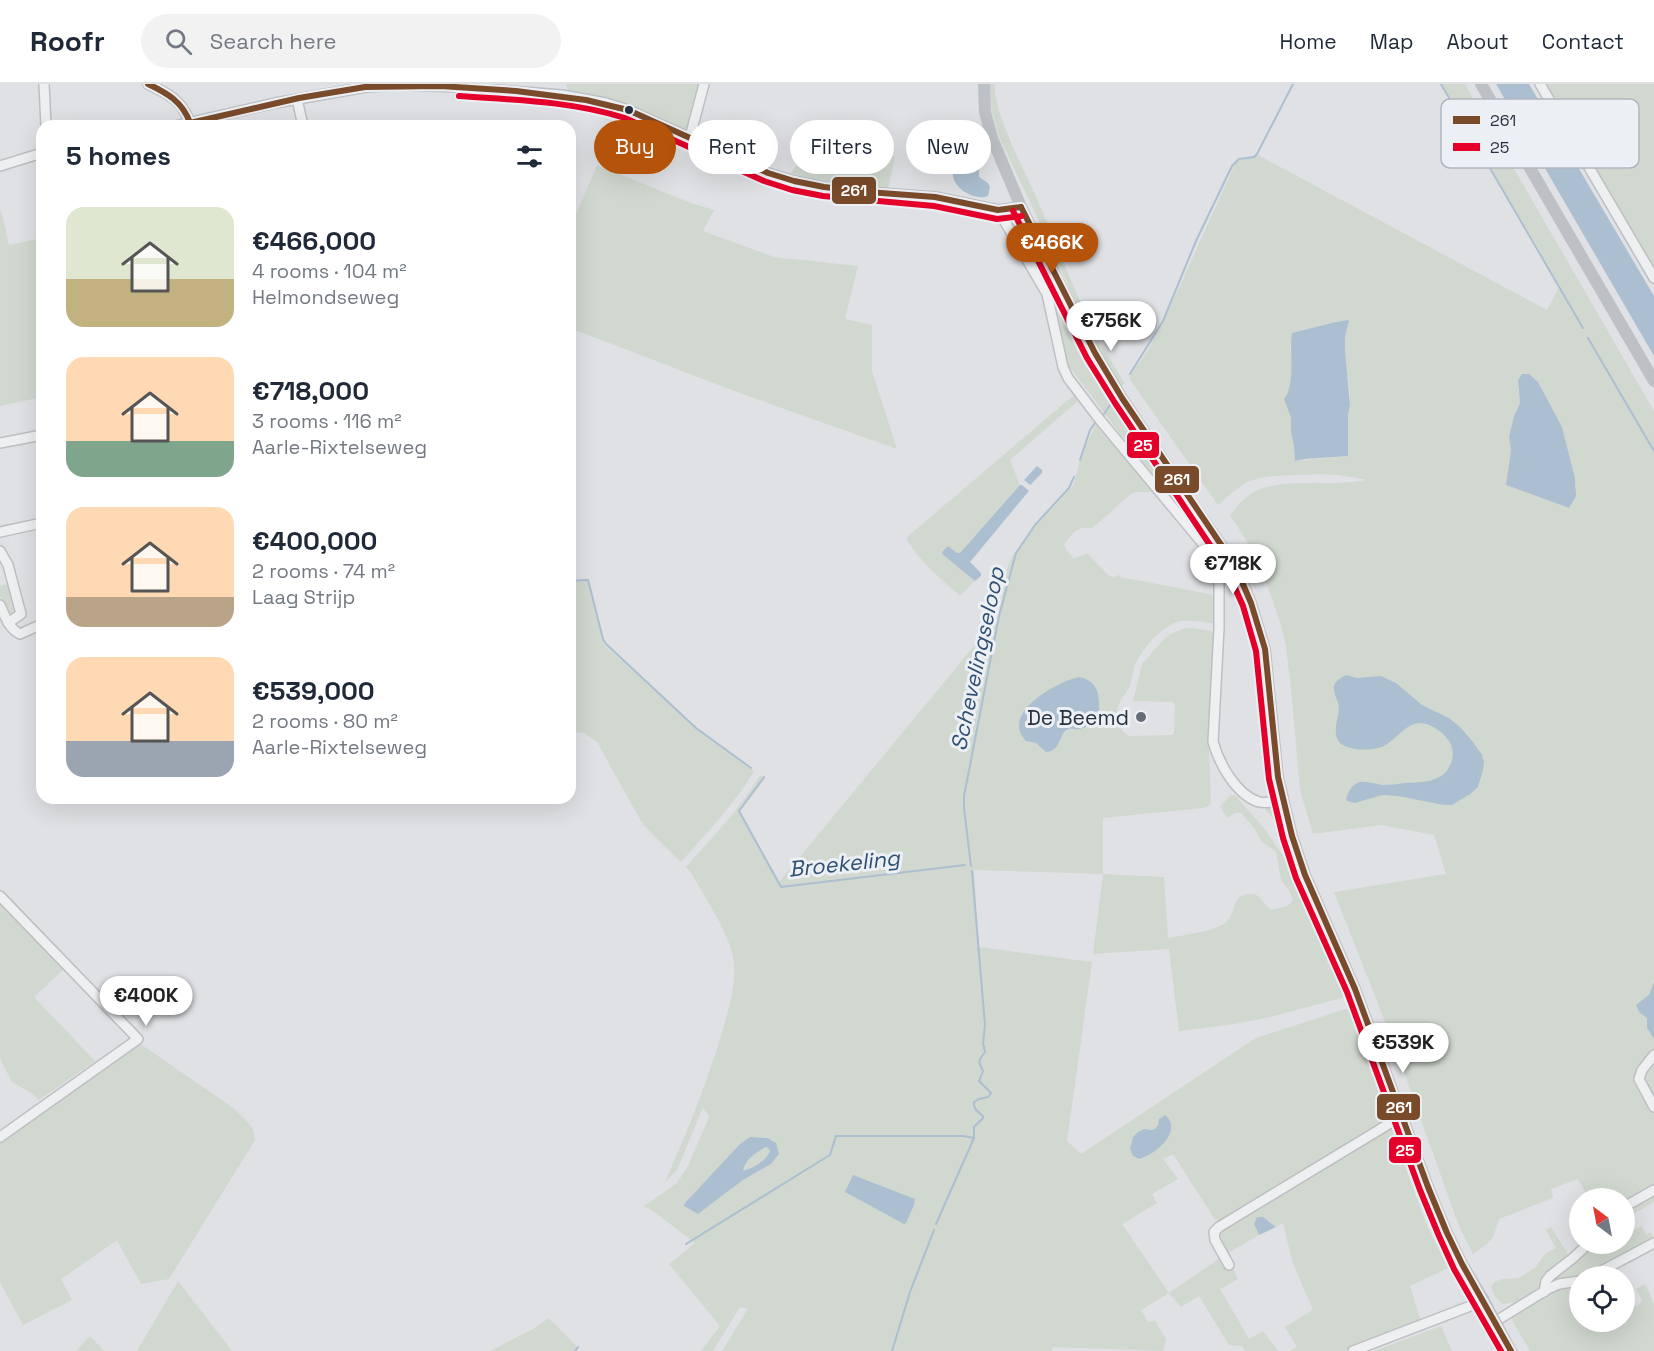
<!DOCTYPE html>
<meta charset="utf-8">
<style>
body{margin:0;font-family:"Space Grotesk",sans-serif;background:#f2f2f3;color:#1f2937;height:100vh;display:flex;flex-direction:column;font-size:22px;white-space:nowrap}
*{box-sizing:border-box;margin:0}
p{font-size:20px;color:#747a83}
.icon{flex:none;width:33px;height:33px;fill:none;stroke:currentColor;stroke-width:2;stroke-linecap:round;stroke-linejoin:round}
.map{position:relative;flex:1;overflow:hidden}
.drawer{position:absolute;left:36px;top:36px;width:540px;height:684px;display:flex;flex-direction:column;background:#fff;border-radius:18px;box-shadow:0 6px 24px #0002}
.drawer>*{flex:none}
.hud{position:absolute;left:594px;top:36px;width:570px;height:54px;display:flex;gap:12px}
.needle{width:39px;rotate:328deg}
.fabs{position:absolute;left:1569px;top:1104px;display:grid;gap:12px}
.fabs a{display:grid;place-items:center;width:66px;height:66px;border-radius:50%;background:#fff;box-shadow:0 6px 24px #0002;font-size:30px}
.price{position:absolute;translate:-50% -51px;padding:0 14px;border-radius:21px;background:#fff;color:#222;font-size:20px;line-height:39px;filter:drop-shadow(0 2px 3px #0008)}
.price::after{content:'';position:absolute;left:50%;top:36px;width:18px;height:14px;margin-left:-9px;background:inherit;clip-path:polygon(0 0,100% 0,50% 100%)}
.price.on{background:#b45309;color:#fff}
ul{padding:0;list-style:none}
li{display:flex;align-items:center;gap:18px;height:150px;padding:0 30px}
li span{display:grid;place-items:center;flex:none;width:168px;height:120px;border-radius:18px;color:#555}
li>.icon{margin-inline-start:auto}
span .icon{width:72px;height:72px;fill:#fffc;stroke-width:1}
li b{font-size:26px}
h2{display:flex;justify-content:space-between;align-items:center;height:72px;padding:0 30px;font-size:26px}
.tag{padding:0 21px;border-radius:27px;background:#fff;box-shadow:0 6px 24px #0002;font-size:21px;line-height:54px}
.tag.on{background:#b45309;color:#fff}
header{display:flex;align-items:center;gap:36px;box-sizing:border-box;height:84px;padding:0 30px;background:#fff;border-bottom:2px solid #e0e1e3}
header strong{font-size:28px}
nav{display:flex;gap:33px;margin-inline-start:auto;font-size:21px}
.search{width:420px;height:54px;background:#f2f2f3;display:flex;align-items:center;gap:15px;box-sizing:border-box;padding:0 21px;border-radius:33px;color:#747a83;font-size:22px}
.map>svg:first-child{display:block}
.green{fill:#d0d8cf;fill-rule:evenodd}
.water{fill:#acbfd1;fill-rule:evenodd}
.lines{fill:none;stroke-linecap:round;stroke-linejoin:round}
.stream{stroke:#acbfd1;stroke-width:2}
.street-casing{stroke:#bdbfc2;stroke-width:12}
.street{stroke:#eeeff1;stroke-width:9}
.secondary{stroke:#bdc0c4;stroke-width:12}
.bus-1-casing{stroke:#ecf0f5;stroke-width:10}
.bus-2-casing{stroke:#ecf0f5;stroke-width:10}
.bus-1{stroke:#7a4b2a;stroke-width:6}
.bus-2{stroke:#e4002b;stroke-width:6}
.bus-dot{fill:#262f3e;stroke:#ecf0f5;stroke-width:2}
.poi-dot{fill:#676d78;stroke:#ecf0f5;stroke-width:2}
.labels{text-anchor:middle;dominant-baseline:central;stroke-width:6;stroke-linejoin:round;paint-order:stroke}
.poi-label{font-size:21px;fill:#262f3e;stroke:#ecf0f5;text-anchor:end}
.water-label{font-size:22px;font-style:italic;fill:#2f4f73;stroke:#ecf0f5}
.key{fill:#ecf0f5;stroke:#b1b6be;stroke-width:1.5}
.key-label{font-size:16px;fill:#262f3e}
.line-badge{stroke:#ecf0f5;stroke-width:2}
.badge-label{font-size:16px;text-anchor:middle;font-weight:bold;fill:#fff}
</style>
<header>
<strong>Roofr</strong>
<div class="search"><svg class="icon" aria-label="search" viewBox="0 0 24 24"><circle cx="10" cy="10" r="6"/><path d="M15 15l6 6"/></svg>Search here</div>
<nav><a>Home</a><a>Map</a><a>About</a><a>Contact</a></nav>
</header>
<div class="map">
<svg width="1654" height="1267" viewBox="0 0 1654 1267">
<rect width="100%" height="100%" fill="#dfe1e4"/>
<g class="green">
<polygon points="566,0 699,0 690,48 634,24 604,13 568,6"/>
<path d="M990,0h5c-1,32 29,84 42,115 13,29 24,59 37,88 14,34 32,66 51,97l-5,2 -12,-21 -34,-64 -14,-35 -61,-130 -8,-28z"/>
<path d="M1442,0h23l189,327v791c-10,6 -20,11 -29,17l-1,-21h-44l-1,3 -2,-3 9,-4 -8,-15 -27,10 2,9 -54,21 -6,18 -6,7 -14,10 -14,-28 -64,-179 -61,-155 112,-18 -12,-39 -53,-10 -68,9 -13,-44 -9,-101 -5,-43 -6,-24 -12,-35 -23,-49 -15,-23c8,-9 16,-20 28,-25 30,-12 75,-3 108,-10 -28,-7 -48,-6 -75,-5 -13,1 -26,1 -38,5 -13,4 -24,16 -35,25l-89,-127 19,-28 20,-38 67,-148 3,-3 20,-6 289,155 13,-24zM1345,253v25l5,27v14l-2,12v41l-53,5v-15l-4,-14v-14l-7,-19c11,-13 7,-37 6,-53zM1538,298l24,46 13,50 1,9 -7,21 -63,-23 5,-35 -2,-13 5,-21 6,-13 -2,-15z"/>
<polygon points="1545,0 1654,0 1654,190"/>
<path d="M849,64l46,9 -7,31c-33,-4 -66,-5 -97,-15 19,-28 30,-17 58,-25z"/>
<polygon points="597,81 691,119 714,126 703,147 774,173 858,182 845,235 872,241 872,287 897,365 737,308 570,244 570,144"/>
<polygon points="1,126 9,161 42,154 42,313 0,322 0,127"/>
<polygon points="1011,134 1023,138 1082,255 1230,480 1223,483 1217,470 1118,347 1069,282 1062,265 1059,237 1052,219 1038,187 1008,136"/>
<path d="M1074,311l4,6 -68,59 10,25 -60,68 -18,1 33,27 -15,15c-20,-18 -41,-35 -54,-58z"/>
<path d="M1096,340l57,67 -1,1h-16l-5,2 -39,34h-10l-7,3 -11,13 3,7 7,8 13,-6 22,23 4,1 6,-2 1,2 95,18v29c-12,-2 -26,-5 -38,-2 -17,6 -35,27 -42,43 -3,8 -3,16 -6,23 -2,4 -6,8 -8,12 -8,13 -5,28 8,36l43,-1 2,-2 1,-28 -3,-3 -39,-1 9,-37 20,-23 7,-6 13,-6 10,-1 19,3 3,3 -6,95 3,74 -3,3 -5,2 -100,10v56l61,3 4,61c16,-3 42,-6 56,-14 12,-7 7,-30 25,-30 3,0 7,0 9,2 5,4 8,10 13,14l16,-4 5,-4v-5l-3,-6 -8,-11 -5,-28 -15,-11 -6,-12 -14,-16h-6l-8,5 -7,-12 11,-11h4l28,32 24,34 12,25 46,111 -71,19 -39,8 -56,7 -10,-82 -76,5 10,-80 -129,-4 5,77 113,15 -25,179 14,13 175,-116 93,-30 39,110 -101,65 -66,40 -7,-5 -41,-64 -10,5 15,20 -26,15 5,9 -35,21 47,69 57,-39 -7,-18 1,-4 171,-106 34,95 23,47 -38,18 11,36 -78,29h-53l7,-4 -12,-20 28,-17 -21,-49 -9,-38 -7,4 -8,-7 -12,10 3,5 -33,19 12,25 -18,10 29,50 14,-8 15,20h-33l-3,-5 -13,-1 -30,-49 -18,11 -12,-14 -28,17 7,12 7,-1 11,18 -3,12 -110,-4 -1,4h-330l26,-42 -8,-2 -27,44h-12l19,-25 -51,-62 26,-21 -46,-35 -6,-1 34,-24 11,-17 21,-49 -6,-10 -26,63 -12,12c20,-45 38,-90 53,-136 8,-28 20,-60 15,-90 -5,-24 -30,-62 -43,-85l-4,-4c26,-29 54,-58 74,-92l5,4 -25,32 39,71 215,-260 3,2 11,-58 5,-11 18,-24 42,-45 10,-35zM1027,623l71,17c-10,1 -19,5 -29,5l-23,23 -10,-9 -10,-2zM1158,1037l5,24 -33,4 3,-12 11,-8c8,1 14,2 14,-8zM750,1053l18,1 5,2 5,14 -7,10 -28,16 -45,34 -14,-8v-2z"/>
<path d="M587,497l16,60 2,5c49,42 95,89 149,125 -20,34 -48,62 -73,91l-27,-26 -13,-15 -44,-79 -13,-9 -14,-1v-149z"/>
<polygon points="9,500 18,529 11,535 0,512 0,502"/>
<polygon points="1268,723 1273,723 1282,727 1288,751 1265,725"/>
<polygon points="0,816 65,884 34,913 95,977 39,1016 31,1009 12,998 0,975"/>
<polygon points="139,959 229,1021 245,1035 253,1045 255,1056 169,1195 141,1200 117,1156 61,1195 72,1216 23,1241 0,1198 0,1057"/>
<path d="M766,1063l4,3c-3,11 -17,17 -27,21l-1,-3 13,-15z"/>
<polygon points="1625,1136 1627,1139 1630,1147 1642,1142 1646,1151 1651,1148 1654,1155 1583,1192 1518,1218 1502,1220 1494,1211 1491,1203 1494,1198 1502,1195 1518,1194 1522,1192 1535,1184 1545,1170 1556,1164 1546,1146 1551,1143 1569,1172 1581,1160 1624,1160"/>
<polygon points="178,1197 232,1267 137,1267"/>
<path d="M1645,1200l9,20v47h-124l-21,-36c20,-11 41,-29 65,-28l1,3 -5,3 7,16 2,-1 1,14h23l3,4 9,-4h9l1,-26 4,2 4,9 7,-2 2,-6 -6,-10z"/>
<polygon points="549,1234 577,1263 578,1267 490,1267 533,1245"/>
<polygon points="1441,1242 1452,1267 1374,1267"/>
<polygon points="90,1252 104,1267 76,1267"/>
</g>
<g class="water">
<polygon points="1496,0 1529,0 1654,212 1654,272"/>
<path d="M963,69c22,-2 16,9 16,24l9,6 2,4 -2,9c-12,5 -33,-6 -35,-20 -1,-9 5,-17 10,-23z"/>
<path d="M1349,236l-4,17v14l5,53 -2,11v41l-43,3 -10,2 -1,-15 -3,-14v-14l-7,-19c12,-14 5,-47 8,-66l44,-11z"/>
<polygon points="1522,290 1529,290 1538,298 1562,343 1575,394 1576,412 1569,424 1506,401 1511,366 1509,353 1514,332 1520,319 1518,296"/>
<polygon points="1037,382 1042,386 1042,389 1030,401 1024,396"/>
<polygon points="1020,401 1022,401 1029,407 1028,408 970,478 981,489 981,492 975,497 942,470 943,467 948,462 957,469 960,469"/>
<path d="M1346,591l11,3 24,-2 15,7 26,22 27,13 11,9 13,15 9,13 2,7 -1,8 -5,17 -8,7 -18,11h-8l-46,-9 -16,-1 -27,8 -8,-2 -1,-2c3,-8 5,-14 14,-17 7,-1 15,2 22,3 8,0 15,-1 23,-2 17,-1 39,0 46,-20 3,-7 2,-16 -2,-22 -3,-5 -9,-10 -14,-13 -24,-15 -33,8 -51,18 -10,5 -40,6 -46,-6 -7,-13 5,-28 -1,-40 -6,-14 -4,-18 9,-25z"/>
<path d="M1079,593c25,5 20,27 19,48 -7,0 -12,2 -19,4 -3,1 -6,-1 -10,0 -12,5 -6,21 -23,23l-10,-9 -10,-2c-27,-28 31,-59 53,-64z"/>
<polygon points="1654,898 1654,955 1647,944 1647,934 1639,928 1636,921 1649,911"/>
<path d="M1165,1031c19,16 -10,40 -26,44l-6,-3 -3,-7 3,-12 5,-5 6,-3 7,1 4,-1 3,-4 1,-6z"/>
<path d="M750,1053l18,1 8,5 3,11 -8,10 -28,16 -45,34 -14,-8v-2l56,-60zM766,1063l4,3c-3,11 -17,18 -27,21 1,-10 14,-20 23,-24z"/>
<polygon points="853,1091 915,1115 914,1121 906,1139 904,1140 845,1108"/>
<polygon points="1257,1133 1263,1133 1276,1143 1259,1151 1254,1140"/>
</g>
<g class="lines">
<g class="stream">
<polyline points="1441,0 1583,244"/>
<polyline points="1588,254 1654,367"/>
<polyline points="1130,290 1163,237 1196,157 1232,82 1239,75 1254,73 1257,70 1293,0"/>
<polyline points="1104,330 1110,321"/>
<polyline points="1080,376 1090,346 1095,339"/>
<polyline points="570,497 588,496 603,555 606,560 696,644 751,684"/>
<polyline points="764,693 739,727 781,803 965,781"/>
<polyline points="971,782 964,724 964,712 999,532 1016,469 1035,441 1069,404 1074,393"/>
<path d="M936,1140l38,-86v-11l9,-9v-2c-5,-4 -10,-7 -9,-14l5,-3 9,-2 3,-4 -12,-12 4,-10c-5,-10 -5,-10 2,-19l-2,-9 2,-18 -13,-154"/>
<polyline points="686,1160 825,1074 830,1071 836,1052 963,1052 974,1054"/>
<polyline points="575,1267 578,1263"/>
<polyline points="892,1267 910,1208 934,1146"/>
</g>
<defs>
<g id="street">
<polyline points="44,0 46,42"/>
<path d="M148,0c23,11 35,17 43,42"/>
<polyline points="1540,0 1654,194"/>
<polyline points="297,15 303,42"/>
<polyline points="175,42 275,19 366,3 399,1 460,3 562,11 606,19 628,26 768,89 794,97 824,103 868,108 935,113 998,126 1021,123"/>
<polyline points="690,53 704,0"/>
<polyline points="0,82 42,69"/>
<path d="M998,126l49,84 16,73 5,11 32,42 108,130 9,20 2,16v42l-6,114c6,21 23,53 46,60 7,2 17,-1 24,-2"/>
<polyline points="0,359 42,351"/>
<polyline points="0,448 42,439"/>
<polyline points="0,467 8,481 21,530 8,539"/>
<path d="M0,521c5,11 9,24 20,29l22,-10"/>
<polyline points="0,812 138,955 0,1053"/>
<polyline points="1654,971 1642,986 1639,995 1654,1023"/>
<polyline points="1624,1123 1654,1106"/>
<polyline points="1229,1181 1215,1156 1214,1148 1219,1143 1402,1032"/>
<polyline points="1592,1192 1654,1159"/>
<polyline points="1544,1208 1546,1197 1550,1192 1573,1174 1588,1160"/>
<polyline points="1496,1237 1548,1205 1559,1200 1580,1197"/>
<polyline points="1353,1267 1473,1221 1483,1215"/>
</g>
</defs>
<use href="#street" class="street-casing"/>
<use href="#street" class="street"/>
<g class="secondary">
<polyline points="984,0 985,28 992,54 1021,123 1077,235 1095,269 1122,314 1193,421 1224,465 1239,491 1251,519 1265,565 1278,693 1292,752 1305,791 1355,905 1428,1103 1447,1149 1462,1180 1483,1215 1511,1267"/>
<polyline points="1481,0 1654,297"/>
</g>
<defs>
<g id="bus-1">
<path d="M148,0c19,9 35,18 42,39"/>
<polyline points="190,39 299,14 365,3 440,2 516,7 586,16 628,26 768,89 794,97 824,103 868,108 935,113 998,126 1021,123"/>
<polyline points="1021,123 1095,269 1122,314 1224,465 1239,491 1251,519 1265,565 1278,693 1292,752 1305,791 1355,905 1428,1103 1447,1149 1462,1180 1511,1267"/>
</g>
<g id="bus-2">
<path d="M459,12c56,4 112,5 166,22l139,63 28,9 31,6 111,10 63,13 25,-3"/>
<polyline points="1013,127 1087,274 1115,319 1216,470 1231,495 1243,522 1256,567 1269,695 1283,754 1296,794 1347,908 1420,1106 1439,1152 1454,1185 1501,1267"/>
</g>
</defs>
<use href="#bus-1" class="bus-1-casing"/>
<use href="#bus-2" class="bus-2-casing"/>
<use href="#bus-1" class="bus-1"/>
<use href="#bus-2" class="bus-2"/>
</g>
<circle class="bus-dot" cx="629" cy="26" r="5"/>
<circle class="poi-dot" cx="1141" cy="633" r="6"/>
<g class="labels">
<g class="poi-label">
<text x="1129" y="633">De Beemd</text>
</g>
<g class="water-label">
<text transform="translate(977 575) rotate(-78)">Schevelingseloop</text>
<text transform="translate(844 779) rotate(-6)">Broekeling</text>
</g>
</g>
<rect x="1441" y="15" width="198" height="69" rx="9" class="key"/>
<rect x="1453" y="32" width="27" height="8" fill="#7a4b2a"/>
<rect x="1453" y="59" width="27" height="8" fill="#e4002b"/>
<g class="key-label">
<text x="1490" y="42">261</text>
<text x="1490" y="69">25</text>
</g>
<g class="line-badge">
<rect x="831" y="92" width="46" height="29" rx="6" fill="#7a4b2a"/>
<rect x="1126" y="347" width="34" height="28" rx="6" fill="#e4002b"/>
<rect x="1154" y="381" width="46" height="29" rx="6" fill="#7a4b2a"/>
<rect x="1376" y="1009" width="45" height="28" rx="6" fill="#7a4b2a"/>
<rect x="1388" y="1052" width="34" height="28" rx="6" fill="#e4002b"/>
</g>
<g class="badge-label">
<text x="854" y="112">261</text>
<text x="1143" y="367">25</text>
<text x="1177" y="401">261</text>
<text x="1399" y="1029">261</text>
<text x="1405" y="1072">25</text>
</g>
</svg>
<div class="fabs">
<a><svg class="needle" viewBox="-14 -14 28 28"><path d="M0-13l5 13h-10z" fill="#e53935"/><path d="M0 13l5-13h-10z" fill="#747a83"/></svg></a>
<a><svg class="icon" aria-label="locate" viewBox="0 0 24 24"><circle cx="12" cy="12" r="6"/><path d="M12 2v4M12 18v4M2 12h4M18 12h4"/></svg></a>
</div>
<b class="price on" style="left:1052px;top:190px">€466K</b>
<b class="price" style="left:1111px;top:268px">€756K</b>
<b class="price" style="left:1233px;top:511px">€718K</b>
<b class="price" style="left:146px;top:943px">€400K</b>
<b class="price" style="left:1403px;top:990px">€539K</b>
<div class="hud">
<a class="tag on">Buy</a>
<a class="tag">Rent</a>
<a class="tag">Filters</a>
<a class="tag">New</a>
</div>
<section class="drawer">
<h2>5 homes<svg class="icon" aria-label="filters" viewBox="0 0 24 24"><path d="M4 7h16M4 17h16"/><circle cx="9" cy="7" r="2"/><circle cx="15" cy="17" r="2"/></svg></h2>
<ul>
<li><span style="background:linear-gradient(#dfe7d0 60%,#c2b280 0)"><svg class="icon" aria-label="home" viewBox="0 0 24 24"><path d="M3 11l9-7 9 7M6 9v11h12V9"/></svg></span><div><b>€466,000</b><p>4 rooms · 104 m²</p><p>Helmondseweg</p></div></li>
<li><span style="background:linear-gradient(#ffd9b3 70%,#7fa58c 0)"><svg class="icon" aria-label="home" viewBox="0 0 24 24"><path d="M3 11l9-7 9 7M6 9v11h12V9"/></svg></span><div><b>€718,000</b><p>3 rooms · 116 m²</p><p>Aarle-Rixtelseweg</p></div></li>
<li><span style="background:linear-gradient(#ffd9b3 75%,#b9a48a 0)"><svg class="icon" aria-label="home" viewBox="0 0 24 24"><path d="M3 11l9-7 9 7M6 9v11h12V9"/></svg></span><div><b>€400,000</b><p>2 rooms · 74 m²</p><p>Laag Strijp</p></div></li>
<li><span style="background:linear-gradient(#ffd9b3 70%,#9aa5b1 0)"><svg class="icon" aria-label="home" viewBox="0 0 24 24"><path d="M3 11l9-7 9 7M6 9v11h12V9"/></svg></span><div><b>€539,000</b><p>2 rooms · 80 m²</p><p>Aarle-Rixtelseweg</p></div></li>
</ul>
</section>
</div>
